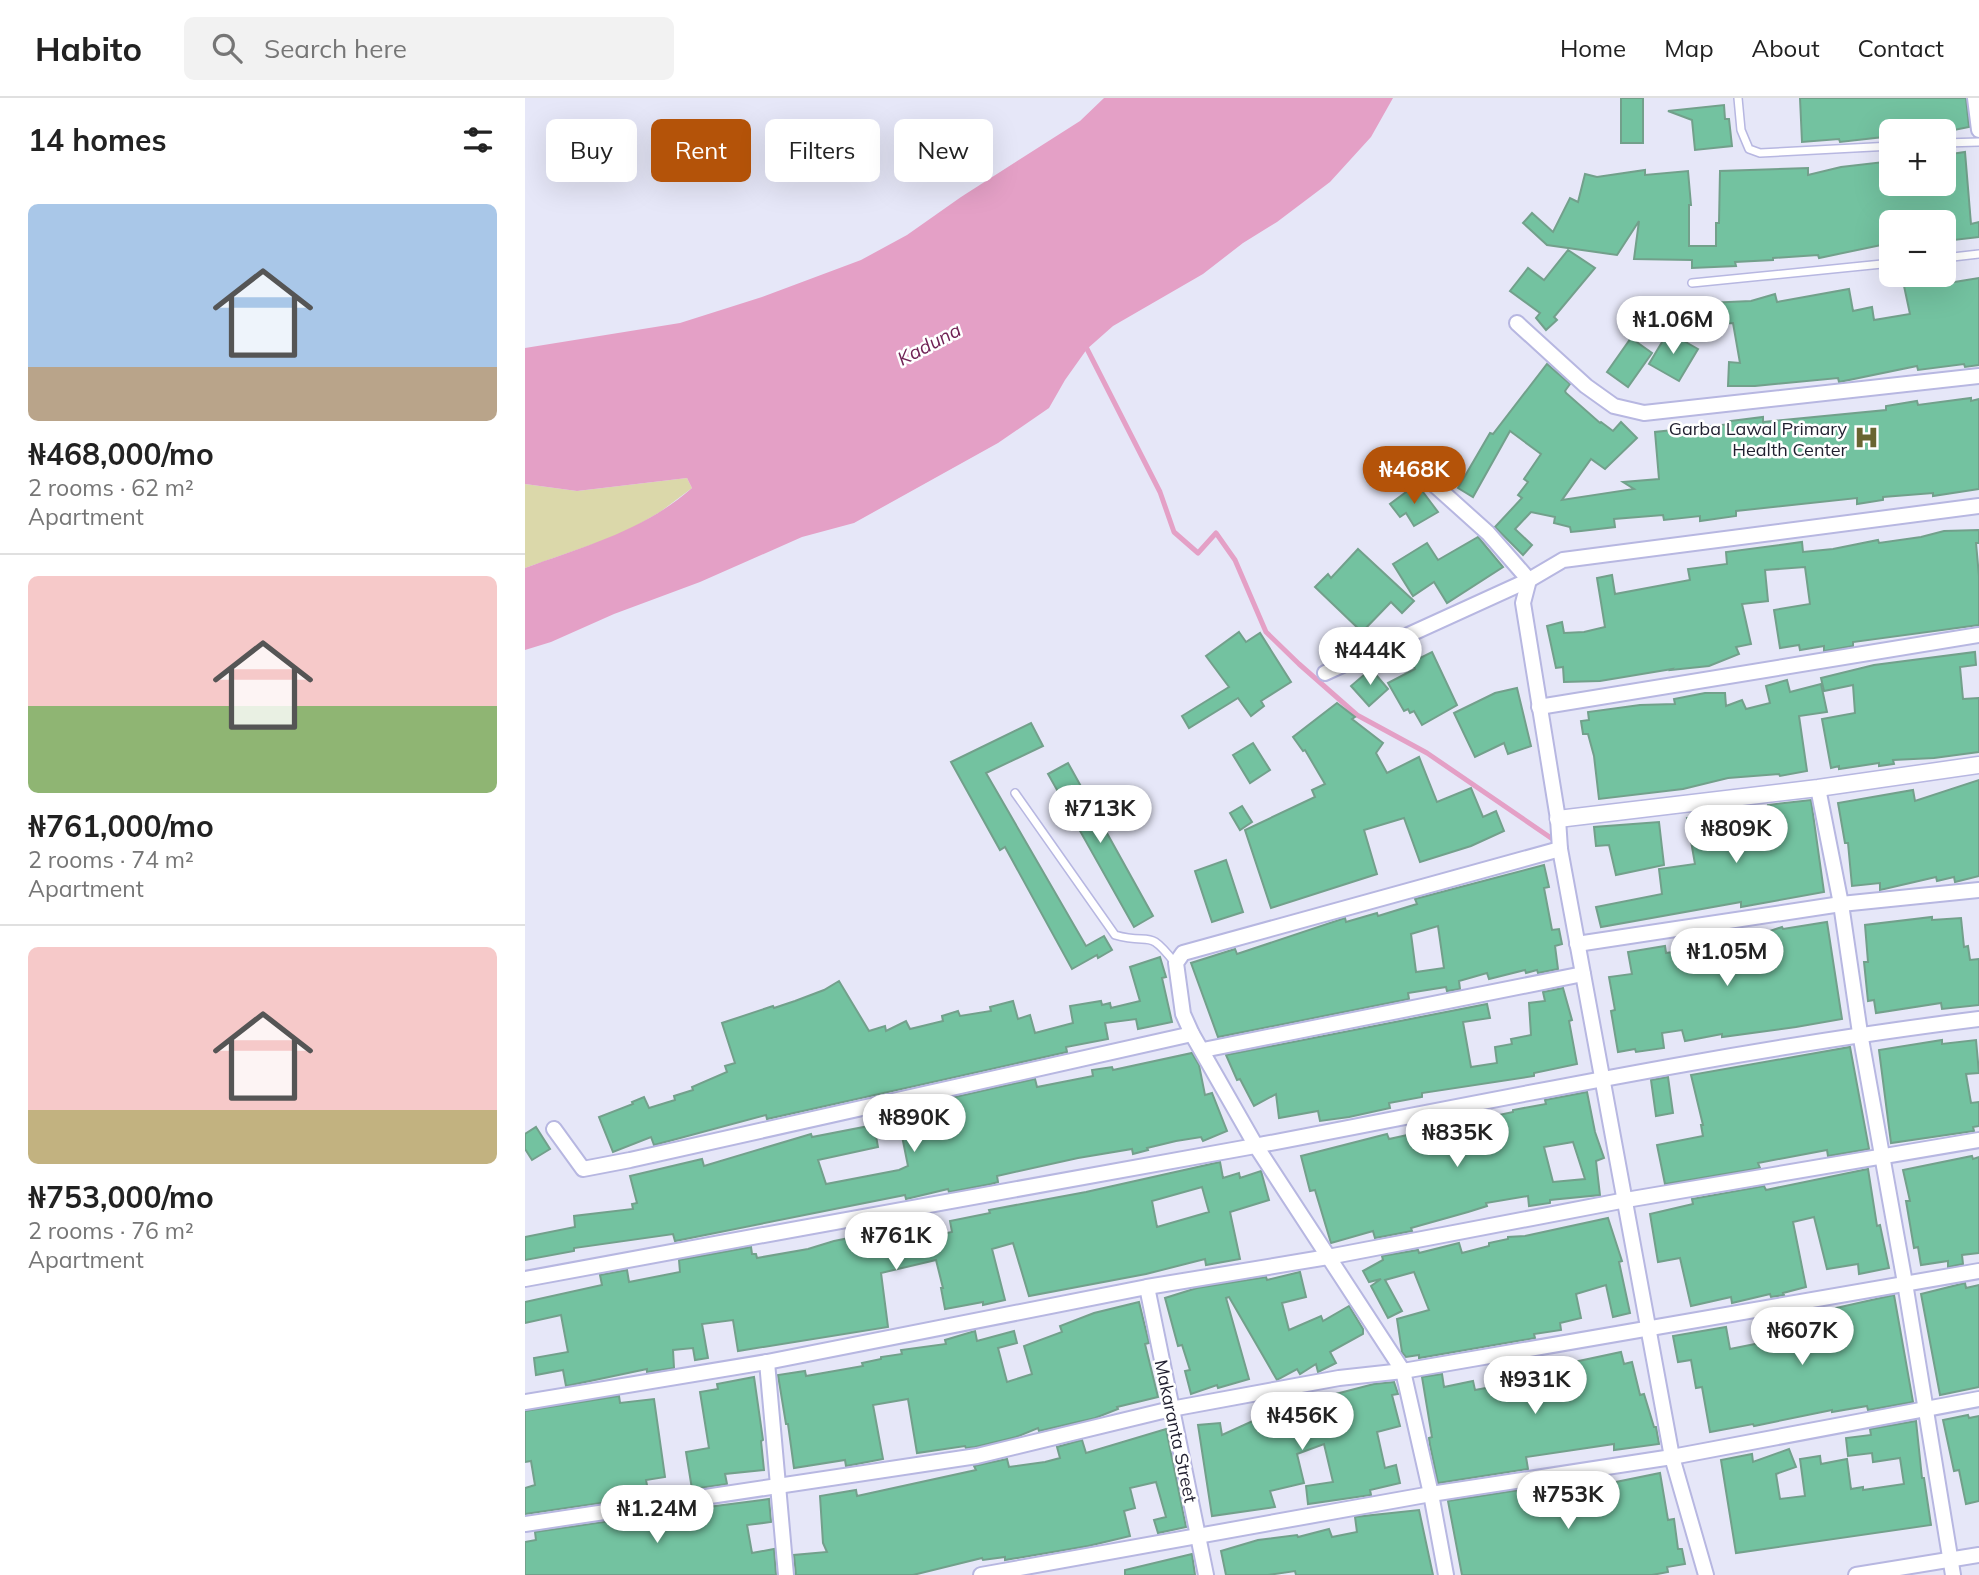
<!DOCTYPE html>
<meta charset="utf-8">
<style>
body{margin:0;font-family:Mulish,sans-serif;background:#f2f2f2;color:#222;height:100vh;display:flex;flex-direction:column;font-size:26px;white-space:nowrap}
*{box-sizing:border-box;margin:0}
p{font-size:23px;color:#767676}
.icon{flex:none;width:38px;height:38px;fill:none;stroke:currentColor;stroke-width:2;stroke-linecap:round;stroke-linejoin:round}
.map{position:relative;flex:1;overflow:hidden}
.drawer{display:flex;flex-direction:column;background:#fff;width:525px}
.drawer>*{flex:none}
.banner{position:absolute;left:21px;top:21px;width:665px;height:63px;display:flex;gap:14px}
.fabs{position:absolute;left:1354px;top:21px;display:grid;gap:14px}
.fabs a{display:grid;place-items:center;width:77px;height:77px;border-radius:10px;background:#fff;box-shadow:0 7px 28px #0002;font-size:35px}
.price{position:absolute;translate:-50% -60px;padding:0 16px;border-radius:24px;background:#fff;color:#222;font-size:23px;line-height:46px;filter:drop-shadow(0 2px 4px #0008)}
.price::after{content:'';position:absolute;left:50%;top:42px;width:21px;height:16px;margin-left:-10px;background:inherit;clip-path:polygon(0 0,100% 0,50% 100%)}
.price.on{background:#b45309;color:#fff}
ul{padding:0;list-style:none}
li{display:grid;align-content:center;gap:14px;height:371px;padding:0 28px}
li+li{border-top:2px solid #e0e0e0}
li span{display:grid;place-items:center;height:217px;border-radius:10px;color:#555}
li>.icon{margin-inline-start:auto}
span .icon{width:126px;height:126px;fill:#fffc;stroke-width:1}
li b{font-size:30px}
h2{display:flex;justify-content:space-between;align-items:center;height:84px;padding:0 28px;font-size:30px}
.pill{padding:0 24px;border-radius:10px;background:#fff;box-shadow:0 7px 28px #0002;font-size:24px;line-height:63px}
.pill.on{background:#b45309;color:#fff}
header{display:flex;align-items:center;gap:42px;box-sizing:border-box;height:98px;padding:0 35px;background:#fff;border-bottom:2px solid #e0e0e0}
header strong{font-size:33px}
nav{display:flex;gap:38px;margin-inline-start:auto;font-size:24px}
.search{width:490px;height:63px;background:#f2f2f2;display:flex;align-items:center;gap:18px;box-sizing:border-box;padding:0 24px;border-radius:10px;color:#767676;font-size:26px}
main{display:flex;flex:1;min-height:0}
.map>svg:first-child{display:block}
.green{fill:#dbd8aa}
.water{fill:#e4a0c6}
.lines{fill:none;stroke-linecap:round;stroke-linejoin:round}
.stream{stroke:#e4a0c6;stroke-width:5}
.building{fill:#73c2a0;stroke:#72a08b;stroke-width:2;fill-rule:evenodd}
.service-casing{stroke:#b7b7e1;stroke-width:10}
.minor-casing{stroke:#b7b7e1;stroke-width:18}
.tertiary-casing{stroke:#b7b7e1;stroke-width:19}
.service{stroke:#fff;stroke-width:7}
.minor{stroke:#fff;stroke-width:14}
.tertiary{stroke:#fff;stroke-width:16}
.labels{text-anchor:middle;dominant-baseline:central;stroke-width:5;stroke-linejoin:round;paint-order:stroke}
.poi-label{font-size:18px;fill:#201f2f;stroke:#fff;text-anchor:end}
.street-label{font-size:18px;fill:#201f2f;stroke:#fff}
.water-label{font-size:19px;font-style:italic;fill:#702255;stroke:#fff}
</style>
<header>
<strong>Habito</strong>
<div class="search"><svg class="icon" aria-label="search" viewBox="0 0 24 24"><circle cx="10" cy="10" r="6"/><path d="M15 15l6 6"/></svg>Search here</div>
<nav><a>Home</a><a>Map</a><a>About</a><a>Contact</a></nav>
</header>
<main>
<section class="drawer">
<h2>14 homes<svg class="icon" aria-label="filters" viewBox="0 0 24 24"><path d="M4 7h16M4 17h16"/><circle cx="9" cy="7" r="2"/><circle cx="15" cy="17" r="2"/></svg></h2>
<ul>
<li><span style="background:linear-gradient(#a9c7e8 75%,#b9a48a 0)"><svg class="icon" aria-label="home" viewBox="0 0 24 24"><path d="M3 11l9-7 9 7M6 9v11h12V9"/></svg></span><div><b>₦468,000/mo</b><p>2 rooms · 62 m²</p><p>Apartment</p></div></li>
<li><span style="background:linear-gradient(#f6c9c9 60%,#8fb573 0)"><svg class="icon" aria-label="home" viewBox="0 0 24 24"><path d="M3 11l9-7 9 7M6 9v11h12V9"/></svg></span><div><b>₦761,000/mo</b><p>2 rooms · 74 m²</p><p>Apartment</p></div></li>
<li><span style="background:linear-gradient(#f6c9c9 75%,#c2b280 0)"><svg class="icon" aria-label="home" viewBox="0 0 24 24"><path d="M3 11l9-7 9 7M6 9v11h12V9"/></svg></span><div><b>₦753,000/mo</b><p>2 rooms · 76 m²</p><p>Apartment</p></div></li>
</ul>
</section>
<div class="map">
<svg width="1454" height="1477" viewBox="0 0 1454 1477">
<rect width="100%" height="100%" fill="#e6e7f8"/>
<polygon class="green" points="162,380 167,390 135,414 97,436 0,470 0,386 52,393"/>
<path class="water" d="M579,0h289l-22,39 -41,45 -53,40 -34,21 -40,31 -90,52 -26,23 -22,31 -16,28 -51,35 -144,80 -52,14 -102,45 -86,32 -63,28 -26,8v-82c60,-22 118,-37 167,-80l-5,-10 -110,13 -52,-7v-136l155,-25 82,-26 99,-37 46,-25 54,-38 119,-76z"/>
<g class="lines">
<polyline class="stream" points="559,245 635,394 649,434 673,455 691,435 710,462 741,534 774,566 832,617 902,655 1029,742"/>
</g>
<g class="building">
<rect x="1096" y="0" width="22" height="45"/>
<polygon points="1275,0 1441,0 1444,29 1419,34 1367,33 1367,38 1315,44 1314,41 1277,44"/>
<polygon points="1199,7 1200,21 1204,21 1207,48 1170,52 1167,22 1143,13"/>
<polygon points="1440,54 1446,126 1454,124 1454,139 1429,142 1428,137 1419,138 1419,124 1362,124 1366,145 1294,160 1293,157 1248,160 1248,162 1210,164 1211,168 1167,170 1167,162 1109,161 1114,123 1092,157 1022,147 998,125 1007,115 1028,134 1045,100 1053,104 1060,76 1072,79 1120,72 1120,77 1163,73 1166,107 1164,107 1164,148 1191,148 1191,125 1194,125 1195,73 1283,70 1283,77 1316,69 1367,63 1367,86 1419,86 1419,57"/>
<polygon points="1043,152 1070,170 1029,219 1032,222 1021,232 1011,220 1015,215 985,193 1003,170 1019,182"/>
<polygon points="1416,180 1417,186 1454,180 1454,267 1440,269 1439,266 1393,272 1392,268 1314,284 1313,280 1230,288 1203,288 1204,264 1215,265 1208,225 1146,229 1151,220 1138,221 1138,207 1226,203 1250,196 1252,204 1324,191 1328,213 1347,209 1349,222 1385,216 1379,188"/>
<polygon points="1143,234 1173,251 1154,283 1124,266"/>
<polygon points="1106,240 1127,255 1103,289 1082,274"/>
<polygon points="1022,266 1045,286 1040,293 1041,295 1075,325 1076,324 1088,333 1096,324 1112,340 1080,371 1066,361 1037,402 1109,391 1098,384 1134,381 1130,334 1206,326 1205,323 1238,319 1238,324 1361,312 1361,308 1392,303 1393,307 1446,300 1446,303 1454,301 1454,391 1408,398 1408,395 1358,399 1358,402 1332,406 1332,400 1211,413 1211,418 1175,423 1175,418 1139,422 1138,417 1089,421 1090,429 1056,433 1046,434 1045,429 1029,425 1030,419 1006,414 990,431 1007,447 998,457 970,429 997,400 993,397 1003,384 999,381 1016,356 985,333 948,399 933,390 965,335 968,336"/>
<polygon points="892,386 913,414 889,428 881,415 875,419 865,406"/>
<polygon points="1454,432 1454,445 1451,445 1454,478 1454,527 1328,544 1328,548 1299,553 1299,548 1275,552 1274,547 1255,550 1249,512 1285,506 1280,469 1240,472 1243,503 1217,506 1226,546 1211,549 1214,556 1184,568 1146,572 1147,571 1075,583 1039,584 1038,569 1031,570 1022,528 1037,524 1039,535 1059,534 1080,529 1072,480 1087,477 1090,496 1165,482 1163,471 1202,466 1201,454 1277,444 1278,454 1308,451 1353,442 1354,445 1396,439 1419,433"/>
<polygon points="953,439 978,469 922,505 909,484 888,498 868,466 902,445 913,462"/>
<polygon points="833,451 889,503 877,515 866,504 837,534 790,489 803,476 806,480"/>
<polygon points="714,534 721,544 735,535 766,584 736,603 739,608 726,618 713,600 664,630 657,618 704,589 681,558"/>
<polygon points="907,554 932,607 897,627 889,613 885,615 883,611 879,613 863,585 890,571 887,564"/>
<polygon points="1450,554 1451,567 1435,569 1438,601 1454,600 1454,654 1409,660 1368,662 1369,666 1354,668 1354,665 1314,671 1314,668 1306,670 1297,621 1330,615 1328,587 1299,593 1296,580 1349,567"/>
<polygon points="846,571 863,591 844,608 826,588"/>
<polygon points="1262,582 1265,594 1296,586 1302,614 1274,618 1282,673 1255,678 1254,676 1203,680 1158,691 1074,701 1069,658 1063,636 1058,636 1056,623 1064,622 1063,614 1115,607 1150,606 1149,601 1180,595 1200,595 1201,608 1217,602 1221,611 1245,605 1241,588"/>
<polygon points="992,590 1006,648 983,656 979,645 950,659 929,615 970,595"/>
<polygon points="812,605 830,619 827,621 858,645 851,655 862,675 894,659 912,704 946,690 958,719 971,713 979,733 946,748 895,764 879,720 839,732 852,776 746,810 720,732 790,699 787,692 800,686 780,652 778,653 768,639"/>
<polygon points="506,625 518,648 461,675 561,848 579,838 587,852 573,860 572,857 547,871 480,749 475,752 426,664"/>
<polygon points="728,645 745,672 725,685 708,657"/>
<polygon points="543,665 628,818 609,829 523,676"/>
<polygon points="1454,682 1454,778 1430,784 1429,779 1412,783 1411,779 1355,792 1355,785 1327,788 1323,745 1320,745 1313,705 1388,692 1390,703"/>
<polygon points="1286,702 1299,794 1216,809 1216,804 1076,829 1071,809 1137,796 1134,771 1170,766 1162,720 1184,717 1184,719 1244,714 1243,707"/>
<polygon points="717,708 727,724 715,732 705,715"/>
<polygon points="1134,724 1139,767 1091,777 1084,747 1071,748 1069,729"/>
<polygon points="701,762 718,814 687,824 670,773"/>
<path d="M1019,767l5,22 -5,1 8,42 7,-1 3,15 -7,2 3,23 -20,4 -1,-3 -11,3 -1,-3 -36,9 -2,-6 -28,8 1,8 -13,2 -1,-4 -38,6 1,6 -191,38 -27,-74 44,-14 2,5 108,-36 1,4 31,-9 1,3 39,-12 -2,-5zM913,828l6,42 -28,4 -5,-38z"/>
<polygon points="1407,819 1407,822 1436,820 1439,849 1443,848 1445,862 1454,861 1454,907 1417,911 1416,905 1351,915 1349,902 1343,903 1339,864 1343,864 1340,827"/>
<polygon points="1302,824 1317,921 1271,929 1197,939 1197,936 1160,943 1157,932 1137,935 1139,950 1111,954 1110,951 1093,954 1086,913 1090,912 1084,879 1107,876 1103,854 1140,848 1141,855 1167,851 1166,844 1184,841 1185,845 1236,836 1257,829 1258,831"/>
<polygon points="635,859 641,879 637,880 647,924 613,931 611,921 580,925 583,941 541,949 542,954 242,1021 241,1017 129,1047 126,1039 88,1054 74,1019 108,1006 107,1004 119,999 124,1010 150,1002 149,998 168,992 167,989 202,974 200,968 210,965 197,925 248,908 249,910 270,903 299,892 314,883 344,933 360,928 361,933 381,923 385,931 418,923 417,918 433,913 435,918 466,913 465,909 488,903 493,921 505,917 510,935 548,925 545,908 576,903 577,907 585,905 586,910 615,903 605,869"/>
<polygon points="1038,890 1047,922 1044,923 1052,966 1009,975 1009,978 897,995 897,999 864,1005 865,1010 824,1019 795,1023 793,1013 754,1020 751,996 729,1008 715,981 712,982 701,957 962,906 965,920 938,924 946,969 972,965 970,949 987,946 986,941 1006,937 1004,905 1020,903 1018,894"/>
<polygon points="1417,942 1417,946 1451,942 1454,975 1441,976 1446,1005 1454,1004 1454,1028 1448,1029 1449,1033 1366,1045 1354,952"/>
<polygon points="1325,949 1344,1051 1303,1058 1302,1052 1233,1065 1235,1070 1140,1086 1132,1047 1178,1038 1176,1027 1178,1027 1166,977"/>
<polygon points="667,955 674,967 680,997 687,995 702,1033 678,1043 676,1039 651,1043 622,1050 623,1052 608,1056 607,1051 553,1060 472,1078 473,1084 466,1086 424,1094 423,1091 381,1101 380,1097 150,1143 148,1136 49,1150 49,1153 0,1162 0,1139 50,1129 49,1118 108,1111 107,1106 112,1105 105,1078 177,1061 179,1068 286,1036 287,1039 349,1027 353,1049 293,1062 301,1086 374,1072 383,1068 373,1018 396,1013 395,1007 510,981 512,989 568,978 567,972 587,969 588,972"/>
<polygon points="1143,979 1148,1015 1131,1018 1126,982"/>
<path d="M1062,994l8,40 9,26 -8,3 4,34 -50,5v3l-21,3 -1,-10 -42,7 1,3 -19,6 -57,16 1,3 -37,7 -2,-7 -42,12 -16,-53 -5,1 -9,-35 86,-22 2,5 124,-27v-2l33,-6 -1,-4zM1048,1044l12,37 -32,3 -9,-35z"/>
<polygon points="11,1029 25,1051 7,1062 0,1051 0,1036"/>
<polygon points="1447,1058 1448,1061 1454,1059 1454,1155 1437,1157 1438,1166 1423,1169 1423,1163 1396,1167 1393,1149 1389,1150 1381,1103 1385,1103 1378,1072"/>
<path d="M695,1064l3,16 16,-5 1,5 21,-7 8,29 -39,12 10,47 -34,6 -1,-6 -59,15 -117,22 -16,-53 -21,6 13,51 -22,5v-3l-38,7 -4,-21h2l-7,-28 -55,13 7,54 -150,24 -5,-31 -31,4 6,34 -13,2 -2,-12 -20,2 1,18 -27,4v-3l-81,17 -3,-16 -27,5 -2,-17 34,-6 -7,-37 -36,8v-21l77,-17 -2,-10 27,-5 2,12 51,-10 -1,-12 72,-13 1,7h4l1,4 51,-9 26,-8 75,-15 3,14 40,-8 -2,-11 40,-8 -1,-3 97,-18zM677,1089l7,25 -52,15 -5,-26z"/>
<polygon points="1343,1071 1352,1128 1355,1127 1364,1170 1334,1176 1333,1166 1302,1171 1289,1119 1268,1124 1281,1189 1258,1195 1259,1197 1246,1199 1245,1196 1207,1205 1206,1199 1166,1208 1155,1160 1133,1164 1125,1116 1168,1106 1167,1101 1239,1088 1241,1092"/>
<polygon points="1083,1120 1097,1163 1094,1164 1105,1215 1088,1219 1081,1187 1051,1196 1056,1220 1035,1225 1036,1232 1009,1236 1010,1240 894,1260 894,1257 881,1259 877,1254 872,1221 904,1212 889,1174 860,1182 877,1213 863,1220 846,1188 856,1181 844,1184 838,1173 858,1162 857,1158 893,1152 894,1155 934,1145 937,1155 964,1148 964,1145 983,1141 983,1139 1000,1138"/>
<polygon points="775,1174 781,1199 757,1205 764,1232 796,1218 798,1223 824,1208 838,1231 838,1236 805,1254 811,1265 793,1274 791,1266 775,1276 772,1271 752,1282 704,1199 701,1200 724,1281 693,1290 692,1287 666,1296 660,1273 665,1272 657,1247 653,1248 640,1200 672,1190 741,1179 742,1182"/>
<polygon points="1440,1185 1441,1190 1454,1187 1454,1289 1415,1297 1396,1196"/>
<polygon points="1369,1197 1388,1304 1343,1312 1342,1308 1307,1314 1307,1312 1229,1328 1228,1326 1185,1334 1177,1289 1171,1290 1166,1262 1153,1264 1148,1238 1201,1229 1205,1251 1240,1244 1236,1227 1251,1224 1250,1218 1263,1216 1264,1221 1287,1217 1288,1223 1313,1218 1311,1210"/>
<polygon points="614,1204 624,1245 620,1246 633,1299 592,1309 593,1311 570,1320 514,1333 513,1330 491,1339 450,1349 441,1350 440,1348 392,1355 383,1301 348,1307 358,1361 321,1368 320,1362 269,1370 263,1326 261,1326 253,1277 280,1273 281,1278 338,1268 337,1265 356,1261 356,1259 377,1256 376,1252 421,1246 420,1242 450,1233 452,1243 489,1233 492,1245 473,1250 482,1284 507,1276 499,1248 537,1234 535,1228 569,1215"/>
<polygon points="1096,1254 1099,1266 1107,1264 1115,1297 1119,1296 1129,1329 1131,1329 1134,1346 1089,1352 1089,1346 1001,1359 1003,1371 913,1385 905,1347 904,1340 907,1339 897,1279 917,1276 919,1289 948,1283 950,1292 977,1287 973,1266 1000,1262 1002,1274"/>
<polygon points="229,1279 238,1342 236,1343 239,1372 200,1376 202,1386 167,1391 161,1354 184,1350 175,1294 193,1291 192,1286"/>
<polygon points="869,1284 873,1296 867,1297 875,1328 852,1334 860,1370 871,1367 875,1385 845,1392 846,1397 783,1406 781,1388 808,1384 799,1346 772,1356 779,1385 745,1393 750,1409 687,1418 673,1327 695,1325 697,1337 743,1316 748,1328 801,1308 799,1299 849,1286"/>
<polygon points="94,1298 95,1305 129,1301 140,1379 121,1382 124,1398 0,1416 0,1390 10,1387 6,1363 0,1364 0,1313"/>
<polygon points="1443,1317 1444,1320 1454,1318 1454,1403 1441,1406 1434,1372 1429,1373 1418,1322"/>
<polygon points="1391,1323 1397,1380 1399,1380 1406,1427 1211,1455 1196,1362 1227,1356 1228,1364 1264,1351 1271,1369 1251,1376 1255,1401 1280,1398 1275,1361 1295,1358 1296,1366 1322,1361 1326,1391 1338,1389 1338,1392 1379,1386 1375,1360 1348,1364 1347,1355 1323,1358 1321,1340 1346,1337 1345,1331"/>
<polygon points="641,1331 661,1429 633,1435 629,1422 641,1419 631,1384 605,1390 610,1410 599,1413 605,1438 563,1448 480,1462 480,1459 458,1462 457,1460 388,1477 271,1477 269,1457 302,1454 298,1445 295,1398 331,1392 332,1398 451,1372 449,1368 482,1361 484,1369 520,1364 535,1360 532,1349 557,1342 561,1355"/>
<polygon points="1135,1375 1143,1422 1149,1421 1153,1451 1157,1451 1160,1466 1142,1469 1143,1474 1127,1477 937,1477 923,1403 1033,1386 1037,1406 1063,1400 1059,1385 1075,1382 1076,1387"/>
<polygon points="244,1401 246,1424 222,1427 227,1455 249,1451 251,1477 0,1477 0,1444 11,1442 10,1434 127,1417 128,1419 168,1415 168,1411"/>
<polygon points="894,1412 908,1477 771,1477 770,1473 743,1477 701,1477 696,1453 733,1442 772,1437 773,1439 804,1431 807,1439 832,1434 830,1419"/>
<polygon points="667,1456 670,1477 600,1477 600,1472"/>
</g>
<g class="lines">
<defs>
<g id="service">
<polyline points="1213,0 1216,32 1224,51 1235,55 1367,48"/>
<polyline points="1419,45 1454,44"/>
<polyline points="1419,160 1454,156"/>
<polyline points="1167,185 1367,165"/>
<path d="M490,695l100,142c37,11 31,-9 60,28"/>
</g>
<g id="minor">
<polyline points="1450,0 1454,32"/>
<polyline points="992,225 1061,288 1089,308 1119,315 1454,278"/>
<polyline points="904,382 963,435 1004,482"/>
<polyline points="1004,482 998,505 1033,721 1035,751 1147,1359 1181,1477"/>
<polyline points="800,575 1004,482 1038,462 1454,408"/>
<polyline points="1014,609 1454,537"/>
<polyline points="1293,690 1316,806 1335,935 1380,1185 1428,1477"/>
<polyline points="1052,846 1316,806 1454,792"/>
<polyline points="678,952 1058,876"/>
<polyline points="29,1031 58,1071 105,1062 667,936"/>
<path d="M0,1181c243,-46 487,-88 730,-133 241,-46 481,-97 724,-127"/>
<polyline points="622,1189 681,1477"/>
<polyline points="242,1264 261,1477"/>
<polyline points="0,1304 242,1264 622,1189 803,1159 1101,1102 1454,1042"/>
<polyline points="0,1426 452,1358 646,1311 814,1280 878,1273 1454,1173"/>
<polyline points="456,1477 906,1396 1147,1359 1454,1301"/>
<polyline points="921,1477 906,1396 878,1273 731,1048 667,936 658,916 651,865 658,855 1035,751"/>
<polyline points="1331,1477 1454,1457"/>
</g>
<polyline id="tertiary" points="1033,721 1293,690 1454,667"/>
</defs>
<use href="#service" class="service-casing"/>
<use href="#minor" class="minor-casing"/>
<use href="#tertiary" class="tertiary-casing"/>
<use href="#service" class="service"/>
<use href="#minor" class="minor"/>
<use href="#tertiary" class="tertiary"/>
</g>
<defs>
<symbol id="hospital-bare" viewBox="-9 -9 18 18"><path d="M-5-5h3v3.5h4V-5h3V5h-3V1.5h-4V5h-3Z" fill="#696531" stroke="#fff" stroke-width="2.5" paint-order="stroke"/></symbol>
</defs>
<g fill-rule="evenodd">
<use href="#hospital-bare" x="1324" y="322" width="35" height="35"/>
</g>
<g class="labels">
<g class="poi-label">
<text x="1322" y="330">Garba Lawal Primary<tspan x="1322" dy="21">Health Center</tspan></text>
</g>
<g class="street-label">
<text transform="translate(651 1333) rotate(78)">Makaranta Street</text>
</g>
<g class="water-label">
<text transform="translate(404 246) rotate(-28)">Kaduna</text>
</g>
</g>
</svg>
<div class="fabs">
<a>+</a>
<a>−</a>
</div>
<b class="price" style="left:1148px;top:258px">₦1.06M</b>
<b class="price on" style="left:889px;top:408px">₦468K</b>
<b class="price" style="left:845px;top:589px">₦444K</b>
<b class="price" style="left:575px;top:747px">₦713K</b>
<b class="price" style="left:1211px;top:767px">₦809K</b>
<b class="price" style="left:1202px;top:890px">₦1.05M</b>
<b class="price" style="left:389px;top:1056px">₦890K</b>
<b class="price" style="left:932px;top:1071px">₦835K</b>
<b class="price" style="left:371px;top:1174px">₦761K</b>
<b class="price" style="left:1277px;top:1269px">₦607K</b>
<b class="price" style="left:1010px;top:1318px">₦931K</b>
<b class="price" style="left:777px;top:1354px">₦456K</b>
<b class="price" style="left:1043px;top:1433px">₦753K</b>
<b class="price" style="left:132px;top:1447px">₦1.24M</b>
<div class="banner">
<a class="pill">Buy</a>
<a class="pill on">Rent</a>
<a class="pill">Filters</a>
<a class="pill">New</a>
</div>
</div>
</main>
